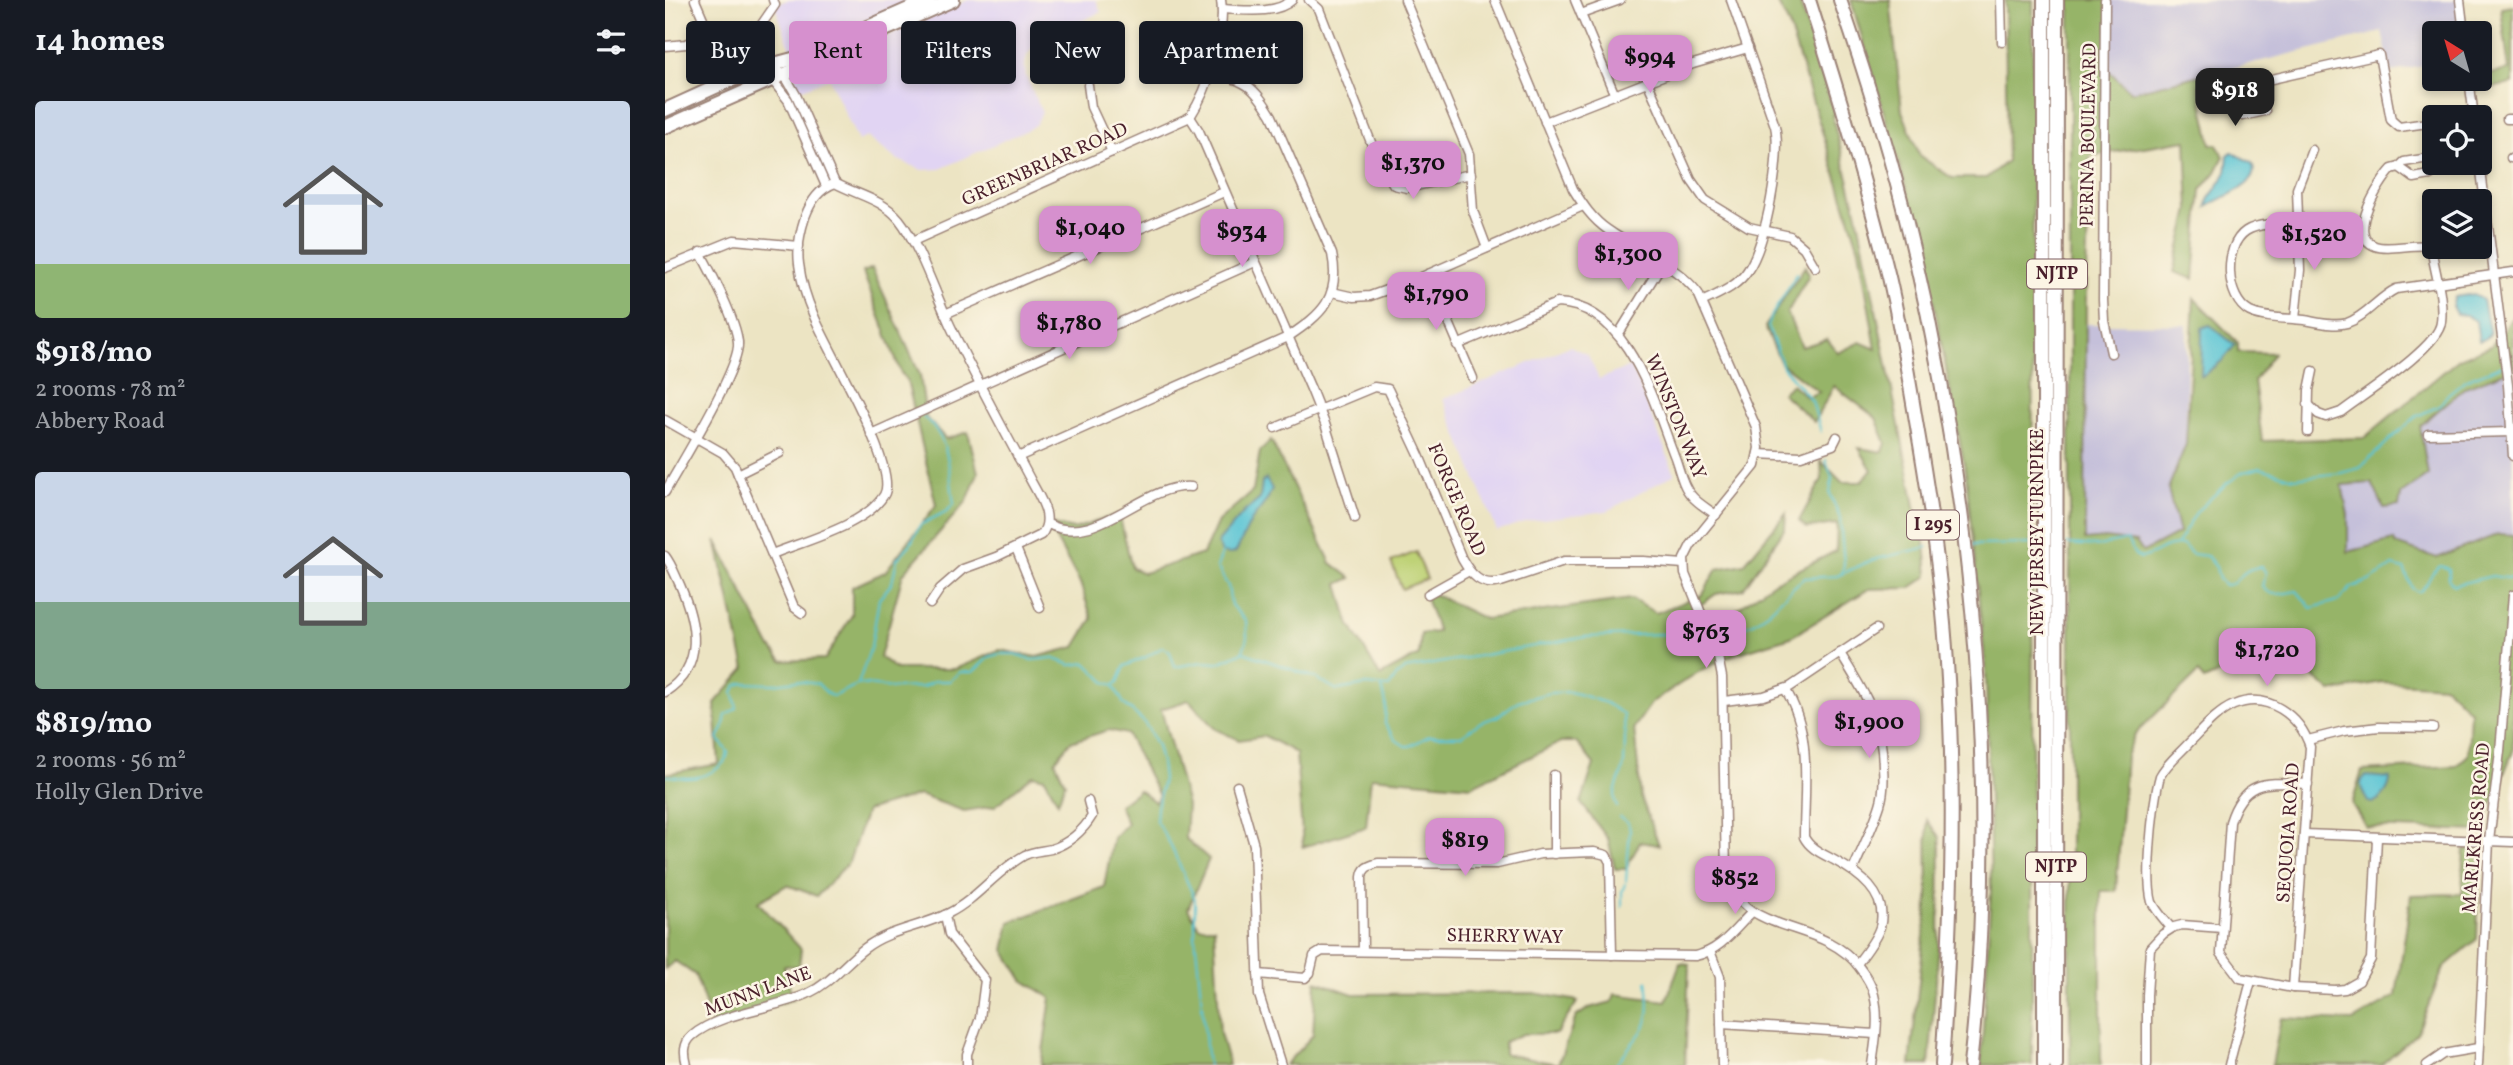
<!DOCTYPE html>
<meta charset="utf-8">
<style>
body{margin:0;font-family:Vollkorn,serif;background:#20242c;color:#f1f3f6;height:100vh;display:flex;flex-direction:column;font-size:26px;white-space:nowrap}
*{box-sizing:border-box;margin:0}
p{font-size:23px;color:#9ea1a6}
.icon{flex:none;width:38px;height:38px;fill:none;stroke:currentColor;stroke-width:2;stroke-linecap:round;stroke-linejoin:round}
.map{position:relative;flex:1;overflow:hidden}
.side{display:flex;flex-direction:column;background:#171b24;width:665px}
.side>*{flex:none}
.top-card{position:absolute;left:21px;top:21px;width:665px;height:63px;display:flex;gap:14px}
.needle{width:46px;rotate:323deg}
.buttons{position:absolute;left:1757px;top:21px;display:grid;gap:14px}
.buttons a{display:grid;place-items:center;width:70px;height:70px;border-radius:7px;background:#171b24;box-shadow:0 4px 10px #0003;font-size:35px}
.price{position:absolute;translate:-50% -60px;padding:0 16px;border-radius:14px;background:#d690ce;color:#111;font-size:23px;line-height:46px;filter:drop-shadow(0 2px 4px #0008)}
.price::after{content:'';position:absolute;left:50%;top:42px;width:21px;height:16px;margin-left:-10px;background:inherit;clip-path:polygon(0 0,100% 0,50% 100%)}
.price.selected{background:#222;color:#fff}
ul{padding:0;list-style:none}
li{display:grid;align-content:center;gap:14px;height:371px;padding:0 35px}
li span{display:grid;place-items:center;height:217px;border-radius:7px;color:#555}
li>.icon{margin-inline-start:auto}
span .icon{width:126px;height:126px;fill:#fffc;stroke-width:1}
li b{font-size:30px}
h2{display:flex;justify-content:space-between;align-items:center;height:84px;padding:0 35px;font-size:30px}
.pill{padding:0 24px;border-radius:7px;background:#171b24;box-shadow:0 4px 10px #0003;font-size:24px;line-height:63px}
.pill.selected{background:#d690ce;color:#111}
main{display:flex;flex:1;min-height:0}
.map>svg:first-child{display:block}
.built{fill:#e1d4f3}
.industrial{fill:#c5c0da}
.green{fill:#bed276;stroke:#847850;stroke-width:2}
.forest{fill:#96b467;stroke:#706a49;stroke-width:2}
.water{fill:#59c4d4;stroke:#527280;stroke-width:2}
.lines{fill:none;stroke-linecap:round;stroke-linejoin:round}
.stream{stroke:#59c4d4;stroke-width:2}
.minor-casing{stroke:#9b8277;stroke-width:11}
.highway-casing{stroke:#9b8277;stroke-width:16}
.minor{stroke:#fff;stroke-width:8}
.highway{stroke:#fff;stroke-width:12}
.labels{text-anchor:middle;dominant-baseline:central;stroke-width:5;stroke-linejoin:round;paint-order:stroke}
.shield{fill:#fcf5e5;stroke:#7f5f63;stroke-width:2}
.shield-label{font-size:18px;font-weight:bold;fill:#4a1f2b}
.street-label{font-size:19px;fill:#4a1f2b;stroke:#fcf5e5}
</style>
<main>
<section class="side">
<h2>14 homes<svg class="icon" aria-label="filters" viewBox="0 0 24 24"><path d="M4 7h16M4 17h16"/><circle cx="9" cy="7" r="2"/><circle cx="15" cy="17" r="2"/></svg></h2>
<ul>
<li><span style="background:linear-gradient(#c9d6e8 75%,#8fb573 0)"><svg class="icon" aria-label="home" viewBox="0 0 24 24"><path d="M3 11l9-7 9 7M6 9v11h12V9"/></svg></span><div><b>$918/mo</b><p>2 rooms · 78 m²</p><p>Abbery Road</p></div></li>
<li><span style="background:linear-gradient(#c9d6e8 60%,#7fa58c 0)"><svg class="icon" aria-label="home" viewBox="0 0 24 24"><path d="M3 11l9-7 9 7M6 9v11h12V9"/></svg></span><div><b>$819/mo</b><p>2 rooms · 56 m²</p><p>Holly Glen Drive</p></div></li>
</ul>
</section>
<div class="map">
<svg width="1848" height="1065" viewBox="0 0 1848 1065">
<rect width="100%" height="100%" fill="#fcf5e5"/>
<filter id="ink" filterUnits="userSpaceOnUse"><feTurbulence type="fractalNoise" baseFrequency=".0143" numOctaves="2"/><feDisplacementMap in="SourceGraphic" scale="14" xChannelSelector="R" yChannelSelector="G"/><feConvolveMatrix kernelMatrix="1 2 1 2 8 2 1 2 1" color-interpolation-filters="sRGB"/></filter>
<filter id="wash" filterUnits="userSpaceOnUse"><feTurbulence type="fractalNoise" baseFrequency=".00686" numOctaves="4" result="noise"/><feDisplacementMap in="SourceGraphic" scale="28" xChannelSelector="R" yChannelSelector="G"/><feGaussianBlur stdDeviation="1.57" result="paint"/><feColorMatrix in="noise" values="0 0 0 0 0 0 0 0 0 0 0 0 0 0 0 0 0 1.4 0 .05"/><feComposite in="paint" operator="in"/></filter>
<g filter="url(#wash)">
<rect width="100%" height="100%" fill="#ece4c3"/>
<g class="built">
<polygon points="122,0 264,0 129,59 110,5"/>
<polygon points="303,0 431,0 436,12 380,38 370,45 362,55 360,65 361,76 377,112 371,124 364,129 275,169 257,170 231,159 202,137 193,141 164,78 133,91 129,77"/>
<polygon points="905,346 923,355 934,379 966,366 1010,474 942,511 862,521 832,531 778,399"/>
</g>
<g class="industrial">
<polygon points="1444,0 1793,0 1797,33 1769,33 1769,64 1726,72 1717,32 1467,92 1442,69"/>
<polygon points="1421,324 1522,325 1521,444 1503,489 1514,533 1478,552 1420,540"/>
<polygon points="1841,372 1847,422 1848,535 1834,534 1772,558 1730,544 1729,541 1682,552 1683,515 1677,485 1707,483 1719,508 1763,475 1755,426 1800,387 1830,374"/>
</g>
<polygon class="green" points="751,552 762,579 737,589 726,562"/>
<g class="forest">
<polygon points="1111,0 1134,0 1170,115 1167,115 1192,214 1256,536 1259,532 1263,576 1245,588 1204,589 1126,637 1067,655 1038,669 987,702 969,728 976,797 994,845 975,842 961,869 950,869 943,839 916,803 929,764 911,742 896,742 806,786 706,777 701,827 638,847 631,753 600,736 574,740 550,729 524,700 496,709 522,805 520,838 544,859 523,909 534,927 549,927 555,1033 564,1065 376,1065 386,998 358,980 339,950 345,922 439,887 448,838 462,823 454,805 474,790 490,802 494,796 462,734 444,730 405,742 390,761 400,783 393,802 380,778 368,775 330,806 299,811 254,795 201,811 184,862 152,896 122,885 93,902 136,949 134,966 119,966 128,999 48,1026 30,975 10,961 0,969 0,774 54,764 50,703 80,669 51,540 104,645 117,661 160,659 187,615 187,587 220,572 271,505 242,380 236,373 198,272 207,268 255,375 261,418 281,439 303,432 313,473 302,501 238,574 215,657 231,669 290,669 335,650 372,657 410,647 427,619 415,583 383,524 409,529 454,514 467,568 479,573 538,554 553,521 588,491 595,451 606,440 666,563 686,578 673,584 684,623 715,676 754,655 756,634 773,632 761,598 768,594 820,619 966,599 991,613 1037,595 1052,569 1079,564 1121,513 1120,528 1078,589 1051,594 1012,621 1054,622 1109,582 1171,551 1172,524 1142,528 1134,521 1157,479 1156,461 1177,482 1196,482 1207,470 1194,448 1218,452 1221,443 1211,418 1169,386 1149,422 1117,393 1127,384 1142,397 1154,392 1116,363 1100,327 1140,266 1144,275 1122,313 1137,347 1162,339 1173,353 1195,342 1211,349 1194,249 1123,23"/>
<polygon points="1186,0 1225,0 1237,111 1255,156 1287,178 1321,178 1342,161 1340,0 1368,0 1367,1065 1316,1065 1326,890 1321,670 1301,475 1258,246"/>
<polygon points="1405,0 1444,0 1442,69 1466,92 1552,71 1534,86 1546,144 1551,144 1559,156 1551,172 1536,190 1529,279 1509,272 1524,210 1521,140 1425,156 1421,277 1420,540 1440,538 1471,542 1478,552 1514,533 1503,489 1521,444 1529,298 1573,343 1573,352 1609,353 1589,381 1597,441 1699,438 1794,359 1826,346 1848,318 1848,369 1800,387 1755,426 1763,475 1736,494 1734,506 1719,508 1707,483 1677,485 1683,515 1683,552 1729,540 1730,544 1772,558 1834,534 1848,535 1848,751 1816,831 1701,827 1687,804 1697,771 1791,766 1803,755 1805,711 1780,686 1716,682 1666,692 1633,663 1583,660 1539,680 1533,673 1470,734 1461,756 1451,891 1436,891 1436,1065 1405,1065"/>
<polygon points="1848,6 1848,84 1805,91 1803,79 1815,79 1815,76 1844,70 1836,8"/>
<polygon points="1262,820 1275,838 1274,946 1264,1065 1245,1065 1263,899"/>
<polygon points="1799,849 1815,850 1812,939 1779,967 1752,1033 1716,1065 1607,1065 1616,1018 1688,1021 1731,996 1746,895 1797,894"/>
<polygon points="1015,963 1024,964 1020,1065 620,1065 648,1035 651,981 688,994 869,993 913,1001 891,1034 858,1034 839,1042 839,1054 893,1064 911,1017 924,1008 947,1002 950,994 1001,1001"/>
</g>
<g class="water">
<path d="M1567,152l20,11c10,24 -29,32 -45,44l1,-7 18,-26 2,-19z"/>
<polygon points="1809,294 1818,300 1825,334 1820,339 1814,341 1811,321 1801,315 1791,314 1787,306 1790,297"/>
<polygon points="1545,325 1570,345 1558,360 1536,377 1537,328"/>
<polygon points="601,479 607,489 602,500 586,521 571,552 565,554 557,553 553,544 554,541 579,512 595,499 597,482"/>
<path d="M1701,776l24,2c0,11 -8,21 -18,25l-4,-1c-5,-9 -12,-19 -2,-26z"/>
</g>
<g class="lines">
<g class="stream">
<polyline points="1132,273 1107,315 1103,326 1118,367 1147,401 1156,432"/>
<polyline points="1161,460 1167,478 1165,494 1175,518 1179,564 1177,573"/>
<path d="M1402,544l31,2 29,-6 8,15 6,3c19,-4 20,-14 42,-13l9,9 15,2 9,11 3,12 6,6c15,0 13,-17 37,-18l4,6 -4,13c8,13 22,7 35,5l14,17 27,-7 14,-14 17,-6 24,-15 11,3 8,19 6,4c12,-5 10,-21 23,-26l8,3v11l5,5 38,-9 21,3"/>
<polyline points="1512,544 1532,511 1561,484 1578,472 1595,468 1629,478 1676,473 1695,468 1730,435 1752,416 1774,406 1783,394 1800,380 1838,365"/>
<polyline points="1308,545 1370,544"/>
<polyline points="557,553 552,567 563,586 566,605 581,621 582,638 578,651"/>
<path d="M1048,627c47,10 59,-24 91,-49l33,-2 35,-16 56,-13"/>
<path d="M193,684l13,-37 8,-48 13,-16 5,-24 13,-14 10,-20 27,-14 7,-7c-5,-30 -3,-68 -31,-87"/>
<polyline points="449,685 453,682 460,666 481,657 498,647 505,652 510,667 537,662 553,663 578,652 651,678 672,690 701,685 724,687 732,675 740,669 920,637 995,634 1019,636 1038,630"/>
<polyline points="449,686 459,704 478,721 484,730 492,746 496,762 498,779 492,808 491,821 504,842 530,899 530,936 543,1065"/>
<path d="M717,688l4,15 -1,21 11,16 9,6h5l19,-10h32l18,-13 19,-7 20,-15 32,-8 20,-1 8,2 28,9 17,11c3,15 2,35 1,50 -2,16 -14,27 -7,43"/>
<path d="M0,776c8,0 15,2 23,2 15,0 39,-10 40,-26l-10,-14 5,-9 3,-14 11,-7 -4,-16 3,-6 7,-3 30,1 24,-3 21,3 11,11 5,1 25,-12 33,4 31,-1 12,-6h15l10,-9h13l16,-15 10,-3h16l17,6 20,-2 19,7 15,-2 19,19 9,3"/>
<polyline points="955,817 963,823 965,830 961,881"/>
<polyline points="957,907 957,892 960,884"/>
<path d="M951,1065c25,-37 38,-33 31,-84"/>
</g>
</g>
</g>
<g filter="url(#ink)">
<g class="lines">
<defs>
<g id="minor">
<polyline points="30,0 45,35"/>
<polyline points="644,0 654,9 714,163 729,185 742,188 806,174"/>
<polyline points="740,0 804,154 808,211 822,248"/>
<path d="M830,0l78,189c10,16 19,30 35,41 29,21 68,34 90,63l58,134 3,21 -4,18 -64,79 -7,14 1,15 32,78 5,25 4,195c14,66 96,45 133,95 7,9 13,18 15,28 6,23 1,48 -2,70"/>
<polyline points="910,0 949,93"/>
<polyline points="1336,0 1337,42"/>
<polyline points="1440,0 1438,300 1439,321 1446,353"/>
<polyline points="1795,0 1799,33"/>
<path d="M557,9c22,1 54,6 70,-9"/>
<polyline points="916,14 955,0"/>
<polyline points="90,34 104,59 123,81 131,95 170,183"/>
<polyline points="80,37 94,63 123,100 161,186"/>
<polyline points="0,46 21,44 45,35 80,37 90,34 110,5 108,0"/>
<polyline points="1804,79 1809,117"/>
<polyline points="982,81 1026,180 1040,200 1084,227 1125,236 1139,248 1150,267"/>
<polyline points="1593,82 1600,111 1578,116 1571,87 1714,55 1726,120 1734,127 1769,122"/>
<polyline points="423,85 426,107 447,152"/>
<polyline points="525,117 534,131 646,389 660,424 690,518"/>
<polyline points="1798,117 1809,114"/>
<polyline points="1842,119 1848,119"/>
<polyline points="880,122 1028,64 1083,48"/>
<polyline points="1846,158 1848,157"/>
<polyline points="1815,163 1843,385 1848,456"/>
<path d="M1634,224c-16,0 -39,-2 -53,7 -23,15 -21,68 4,81 15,7 38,6 54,8 13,2 30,7 43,3 18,-6 32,-26 49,-34l117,-17"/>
<path d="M248,241l277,-124c19,-29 36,-83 31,-117"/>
<polyline points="0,268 69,240 134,246"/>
<polyline points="763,274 808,378"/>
<polyline points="667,292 689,297 705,296 752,279 918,206"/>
<path d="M1039,301c16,-8 34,-15 44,-31 18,-26 34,-114 27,-144l-44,-126"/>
<polyline points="280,314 559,192"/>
<polyline points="1630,319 1635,270 1632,189 1647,150"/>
<polyline points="953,335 997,264"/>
<path d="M792,345l100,-42c71,2 96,98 117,152 5,12 8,31 17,40 6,8 17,14 25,20"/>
<path d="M1643,404l10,10 8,3 15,-5c22,-17 98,-65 100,-90 3,-26 -7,-52 -10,-76 -17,-3 -42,5 -56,0 -30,-11 5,-64 17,-77l7,-2 15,11 16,-3 -1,-17 -25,4 -5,5"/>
<polyline points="0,420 58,453 70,467 129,607 137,613"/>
<path d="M610,428l99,-41 14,2 31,66 43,104c9,16 19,28 39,23l63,-21h79l41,3"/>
<polyline points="1643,432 1644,390 1648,371"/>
<polyline points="206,434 590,262"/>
<polyline points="1763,434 1847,432"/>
<polyline points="1093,454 1136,456 1168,445 1172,437"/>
<path d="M353,457l270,-120c34,-23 53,-39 44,-83l-60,-138c-7,-11 -14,-23 -24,-30 -28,-18 -66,-14 -92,-34"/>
<polyline points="73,474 115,453"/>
<path d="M0,492c15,-27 76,-125 73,-150 -2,-22 -27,-70 -38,-90"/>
<path d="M383,524c50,25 94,-41 143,-37"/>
<polyline points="351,548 375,608"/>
<path d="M107,554c32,-13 94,-29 112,-59 16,-26 -58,-148 -70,-179 -7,-16 -13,-35 -15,-52 -2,-15 1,-32 6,-47 6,-16 14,-28 30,-34 22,12 47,16 64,36 20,25 37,76 51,106 25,53 54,105 81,156 9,17 24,37 10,54l-45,22 -33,12 -23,20 -10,15"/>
<path d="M0,556c7,9 10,19 15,29 16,37 26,81 -15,107"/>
<polyline points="763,594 804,571"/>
<path d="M1175,653c25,41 42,64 43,114 1,13 1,26 -3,38 -7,22 -18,44 -27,65"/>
<path d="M1120,689c28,43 19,99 19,148 6,12 19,17 30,23 24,13 55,34 46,67 -4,13 -15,26 -23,37"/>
<polyline points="1059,701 1099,696 1125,687 1211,629"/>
<polyline points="1643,740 1679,731 1714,727 1768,728"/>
<polyline points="889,775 889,854"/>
<path d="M1643,784c-39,-1 -64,-7 -78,38l-9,131 19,25 53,10 42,2 10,-1 14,-8 12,-22 6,-121"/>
<polyline points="572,786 589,845 594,995 616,1065"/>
<polyline points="1639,834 1848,842"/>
<polyline points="280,915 284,934 320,980 315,1018 302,1054 302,1065"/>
<path d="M1506,928c-6,-8 -15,-17 -19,-26 -7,-24 1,-101 8,-126 7,-13 19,-22 29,-33 13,-13 28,-31 45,-38 34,-14 66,11 76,42l-17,241"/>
<path d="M698,951l-1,-74c1,-10 7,-11 16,-14l119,1 43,-10 54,-2 12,3 4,7 2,93"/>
<polyline points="1045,951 1055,977 1057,1065"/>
<path d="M593,974l47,4 5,-5 4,-17 8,-5 373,5c25,-5 40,-27 57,-44"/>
<polyline points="1056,1024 1210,1034"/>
<path d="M22,1065c-3,-11 -4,-21 5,-29 28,-24 82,-27 115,-42 24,-11 38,-31 58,-46 25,-19 57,-21 84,-35 28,-14 48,-43 76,-58 8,-4 18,-4 26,-6 17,-5 32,-18 41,-33l-4,-15"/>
<polyline points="1482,1065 1482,995 1485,948 1498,934 1509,927 1517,925 1557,928"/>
<polyline points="1564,1065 1586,981"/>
<polyline points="1762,1065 1778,1054 1813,1048"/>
<polyline points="1813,1065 1824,841 1835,751 1848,595"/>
</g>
<g id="highway">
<path d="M1144,0c29,91 57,183 80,277 11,47 19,96 27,144 14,80 26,161 31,242 9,134 4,268 -5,402"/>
<path d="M1175,0c27,79 52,159 71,240 63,264 89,555 59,825"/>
<polyline points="0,110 57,84 109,64 135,57 264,0"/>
<polyline points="0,127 288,0"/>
<polyline points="1379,1065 1379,0"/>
<polyline points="1391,1065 1392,0"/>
</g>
</defs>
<use href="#minor" class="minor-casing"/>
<use href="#highway" class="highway-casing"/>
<use href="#minor" class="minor"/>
<use href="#highway" class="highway"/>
</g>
</g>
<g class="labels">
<g class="shield">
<rect x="1362" y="259.5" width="60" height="29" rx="5"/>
<rect x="1242" y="510.5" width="52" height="29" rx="5"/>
<rect x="1361" y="852.5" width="60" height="29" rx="5"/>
</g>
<g class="shield-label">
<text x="1392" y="274">NJTP</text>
<text x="1268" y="525">I 295</text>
<text x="1391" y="867">NJTP</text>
</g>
<g class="street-label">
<text transform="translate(1424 135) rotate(-89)">PERINA BOULEVARD</text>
<text transform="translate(380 165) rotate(-24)">GREENBRIAR ROAD</text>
<text transform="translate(1010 417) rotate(68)">WINSTON WAY</text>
<text transform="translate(791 500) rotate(67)">FORGE ROAD</text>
<text transform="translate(1373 532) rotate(-90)">NEW JERSEY TURNPIKE</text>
<text transform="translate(1812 828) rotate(-85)">MARLKRESS ROAD</text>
<text transform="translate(1624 833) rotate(-86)">SEQUOIA ROAD</text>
<text transform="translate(840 937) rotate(1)">SHERRY WAY</text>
<text transform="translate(93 992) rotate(-20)">MUNN LANE</text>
</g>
</g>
</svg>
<div class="buttons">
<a><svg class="needle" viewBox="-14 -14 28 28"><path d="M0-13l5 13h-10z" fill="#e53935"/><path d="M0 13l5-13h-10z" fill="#9ea1a6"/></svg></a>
<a><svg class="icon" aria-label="locate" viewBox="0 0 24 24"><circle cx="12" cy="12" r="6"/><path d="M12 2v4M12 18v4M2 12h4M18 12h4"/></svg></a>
<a><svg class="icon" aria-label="layers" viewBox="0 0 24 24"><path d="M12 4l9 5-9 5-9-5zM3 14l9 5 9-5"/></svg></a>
</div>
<b class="price" style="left:985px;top:95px">$994</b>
<b class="price selected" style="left:1570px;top:128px">$918</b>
<b class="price" style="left:748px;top:201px">$1,370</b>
<b class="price" style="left:425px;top:266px">$1,040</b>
<b class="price" style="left:577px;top:269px">$934</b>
<b class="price" style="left:1649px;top:272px">$1,520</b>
<b class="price" style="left:963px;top:292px">$1,300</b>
<b class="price" style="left:771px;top:332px">$1,790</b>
<b class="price" style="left:404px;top:361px">$1,780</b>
<b class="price" style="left:1041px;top:670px">$763</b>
<b class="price" style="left:1602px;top:688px">$1,720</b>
<b class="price" style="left:1204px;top:760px">$1,900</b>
<b class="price" style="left:800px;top:878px">$819</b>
<b class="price" style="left:1070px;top:916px">$852</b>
<div class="top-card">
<a class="pill">Buy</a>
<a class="pill selected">Rent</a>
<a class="pill">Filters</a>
<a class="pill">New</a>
<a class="pill">Apartment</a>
</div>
</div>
</main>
